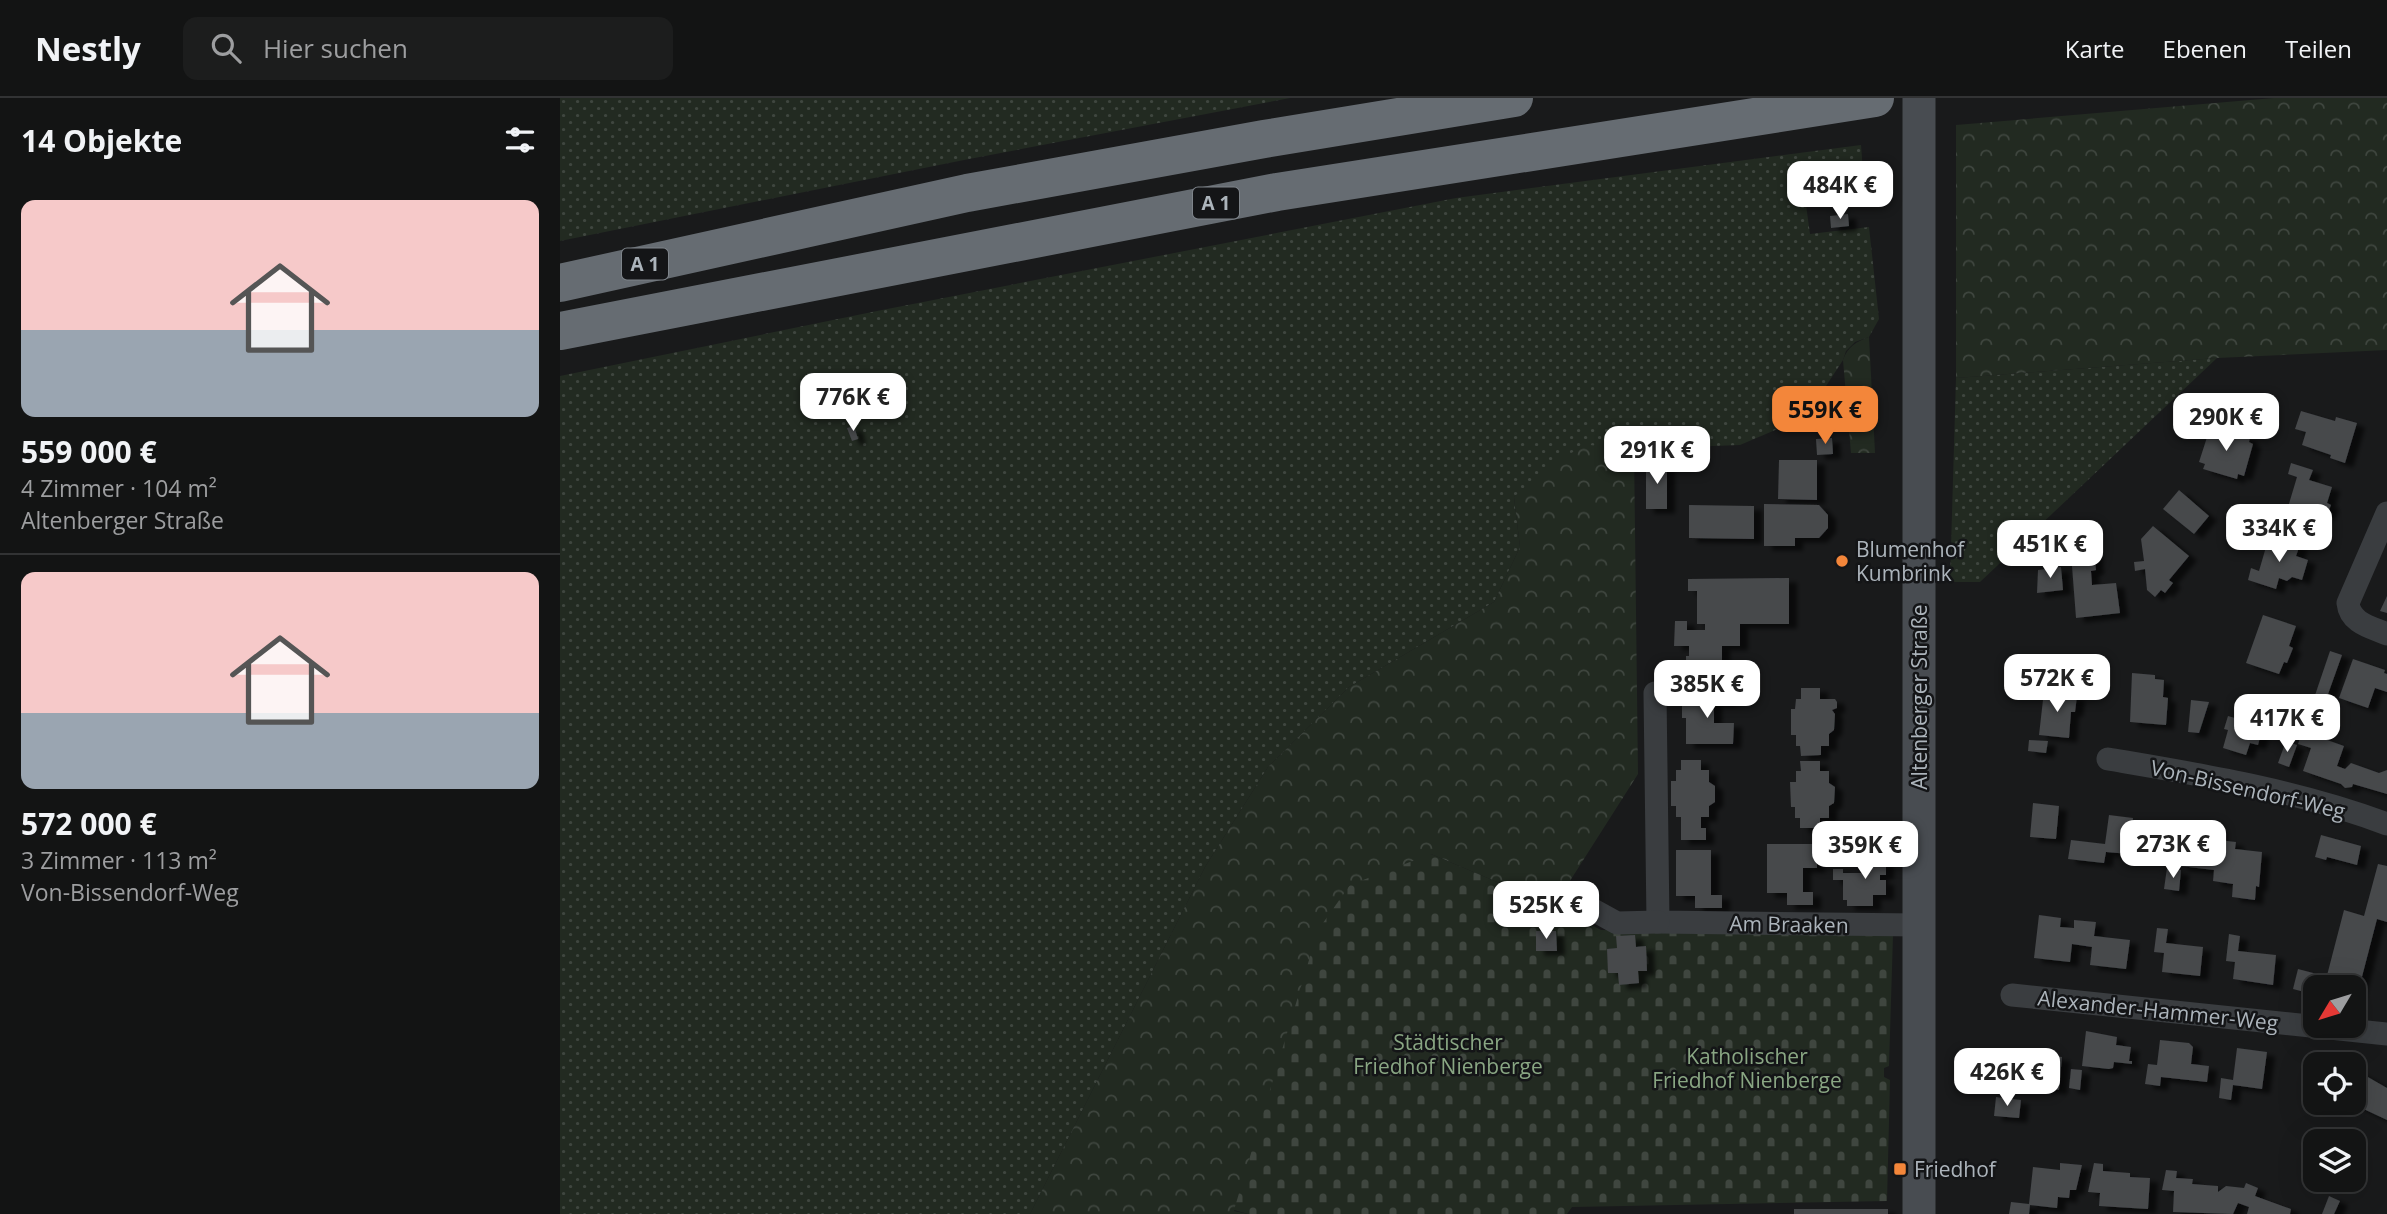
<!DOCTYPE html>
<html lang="de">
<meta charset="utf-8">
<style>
body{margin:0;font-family:"Open Sans",sans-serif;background:#1c1d1d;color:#f1f3f6;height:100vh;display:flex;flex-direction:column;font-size:26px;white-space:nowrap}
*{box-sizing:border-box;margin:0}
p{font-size:23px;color:#9d9ea0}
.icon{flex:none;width:38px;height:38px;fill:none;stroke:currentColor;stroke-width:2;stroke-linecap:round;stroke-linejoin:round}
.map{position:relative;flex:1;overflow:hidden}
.side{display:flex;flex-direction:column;background:#131414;width:560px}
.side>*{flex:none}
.needle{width:46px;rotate:232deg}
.tools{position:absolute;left:1743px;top:877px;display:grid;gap:14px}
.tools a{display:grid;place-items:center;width:63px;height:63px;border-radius:14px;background:#131414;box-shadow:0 7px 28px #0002,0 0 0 2px #323334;font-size:35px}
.price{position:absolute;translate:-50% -60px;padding:0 16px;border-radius:14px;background:#fff;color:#222;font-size:23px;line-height:46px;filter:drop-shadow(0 2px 4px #0008)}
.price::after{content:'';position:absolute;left:50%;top:42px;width:21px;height:16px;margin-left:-10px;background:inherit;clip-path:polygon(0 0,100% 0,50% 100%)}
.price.selected{background:#f3863a;color:#111}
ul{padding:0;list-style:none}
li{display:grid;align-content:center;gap:14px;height:371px;padding:0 21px}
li+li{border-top:2px solid #323334}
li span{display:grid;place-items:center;height:217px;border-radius:14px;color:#555}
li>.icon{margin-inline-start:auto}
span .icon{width:126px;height:126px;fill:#fffc;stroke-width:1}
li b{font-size:30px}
h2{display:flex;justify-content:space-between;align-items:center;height:84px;padding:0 21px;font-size:30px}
header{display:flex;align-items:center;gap:42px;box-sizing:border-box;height:98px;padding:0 35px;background:#131414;border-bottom:2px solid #323334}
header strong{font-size:33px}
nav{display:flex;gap:38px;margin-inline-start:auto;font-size:24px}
.search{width:490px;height:63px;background:#1c1d1d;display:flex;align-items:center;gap:18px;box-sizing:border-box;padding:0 24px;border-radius:14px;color:#9d9ea0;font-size:26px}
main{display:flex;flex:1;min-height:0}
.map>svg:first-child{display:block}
.grass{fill:url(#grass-dots)}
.forest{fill:url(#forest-crowns)}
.cemetery{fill:url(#cemetery-stones)}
.building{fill:#46484b;filter:url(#shadow)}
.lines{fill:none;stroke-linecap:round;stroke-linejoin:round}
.minor{stroke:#3a3d40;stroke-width:23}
.secondary{stroke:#484c51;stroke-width:33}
.motorway{stroke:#666c72;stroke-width:38}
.poi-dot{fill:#f3863a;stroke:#141517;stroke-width:2.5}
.labels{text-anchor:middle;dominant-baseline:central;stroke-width:5;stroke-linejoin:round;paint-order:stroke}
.shield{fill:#141517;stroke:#7e848a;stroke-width:2}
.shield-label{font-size:19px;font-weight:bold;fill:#acb4bb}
.poi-label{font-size:21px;fill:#acb4bb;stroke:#141517;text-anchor:start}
.street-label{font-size:21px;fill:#acb4bb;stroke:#141517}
.park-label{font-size:21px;fill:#89a683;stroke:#141517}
</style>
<header>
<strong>Nestly</strong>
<div class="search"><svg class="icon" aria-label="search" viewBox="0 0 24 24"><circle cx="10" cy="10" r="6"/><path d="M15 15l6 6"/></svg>Hier suchen</div>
<nav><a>Karte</a><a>Ebenen</a><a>Teilen</a></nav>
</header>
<main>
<section class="side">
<h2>14 Objekte<svg class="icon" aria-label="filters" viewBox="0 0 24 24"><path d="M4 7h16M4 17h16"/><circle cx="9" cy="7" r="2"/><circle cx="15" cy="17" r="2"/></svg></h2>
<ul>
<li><span style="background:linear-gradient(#f6c9c9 60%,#9aa5b1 0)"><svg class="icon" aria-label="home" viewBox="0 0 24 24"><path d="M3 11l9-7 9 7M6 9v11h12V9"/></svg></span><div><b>559 000 €</b><p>4 Zimmer · 104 m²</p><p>Altenberger Straße</p></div></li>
<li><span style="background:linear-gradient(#f6c9c9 65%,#9aa5b1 0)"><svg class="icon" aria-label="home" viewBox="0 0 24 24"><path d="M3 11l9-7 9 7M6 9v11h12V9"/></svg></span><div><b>572 000 €</b><p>3 Zimmer · 113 m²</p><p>Von-Bissendorf-Weg</p></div></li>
</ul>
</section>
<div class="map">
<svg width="1827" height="1116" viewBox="0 0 1827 1116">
<defs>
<pattern id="grass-dots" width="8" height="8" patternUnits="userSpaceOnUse" patternTransform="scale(1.75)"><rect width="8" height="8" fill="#222a21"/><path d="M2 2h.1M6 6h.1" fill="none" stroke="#3f463f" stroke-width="1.8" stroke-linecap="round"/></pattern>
<pattern id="forest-crowns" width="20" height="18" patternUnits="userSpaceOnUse" patternTransform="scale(1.75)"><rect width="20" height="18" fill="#222a21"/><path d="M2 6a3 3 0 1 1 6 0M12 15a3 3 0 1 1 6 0" fill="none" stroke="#3f463f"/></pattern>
<pattern id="cemetery-stones" width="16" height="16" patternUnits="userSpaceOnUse" patternTransform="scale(1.75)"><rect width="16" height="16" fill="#222a21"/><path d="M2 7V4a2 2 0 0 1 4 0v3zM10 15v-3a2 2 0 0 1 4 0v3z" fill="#3f463f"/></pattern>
<filter id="shadow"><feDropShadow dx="8" dy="4.5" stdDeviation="2" flood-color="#0009"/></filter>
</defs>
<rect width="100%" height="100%" fill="#191a1b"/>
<g class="grass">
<polygon points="0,0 730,0 404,62 0,143"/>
<polygon points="1301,47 1305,99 1246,107 1250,136 1309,129 1319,221 1309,239 1295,244 1286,253 1283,262 1253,308 1232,325 1180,347 1074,351 1029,348 954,399 960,449 934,504 789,589 708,669 645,769 470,1116 0,1116 0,278 317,213 896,100"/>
<polygon points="1657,260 1420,484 1390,484 1396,280"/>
</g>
<g class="forest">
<polygon points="1714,0 1827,0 1827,252 1657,260 1396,280 1396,27"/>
<path d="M1309,239l6,116h-24l-8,-93c5,-14 13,-18 26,-23z"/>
<polygon points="1029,347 1074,351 1078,676 994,808 871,756 674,1113 688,1116 470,1116 645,769 708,669 789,589 934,504 960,449 954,399 993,363"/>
</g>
<polygon class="cemetery" points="871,756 994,808 1041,832 1333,837 1329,968 1324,970 1324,979 1330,982 1327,1103 1012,1109 1007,1116 688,1116 674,1112 758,832 790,787"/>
<g class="building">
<polygon points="1288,116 1289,128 1271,130 1270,118"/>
<polygon points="1741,313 1775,323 1776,319 1797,325 1785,365 1770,360 1771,357 1742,347 1746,334 1735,331"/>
<polygon points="294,328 298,341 292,343 287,330"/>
<polygon points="1655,329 1690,340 1689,344 1693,346 1684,378 1678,376 1677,381 1643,371 1645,366 1639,364 1649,333 1654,334"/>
<polygon points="1272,340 1273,356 1257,357 1256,341"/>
<polygon points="1219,362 1257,362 1257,402 1218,401"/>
<rect x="1086" y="364" width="21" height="47"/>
<polygon points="1731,365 1753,372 1749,382 1772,389 1767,405 1771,407 1767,417 1764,416 1763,420 1728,409 1737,379 1728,376"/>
<polygon points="1619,392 1649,418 1634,436 1603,411"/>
<polygon points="1204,406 1259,407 1268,417 1268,430 1259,440 1235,440 1235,448 1204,448"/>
<polygon points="1129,407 1194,408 1194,441 1129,440"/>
<polygon points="1593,428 1629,458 1609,482 1613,485 1605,495 1601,492 1595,499 1587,492 1585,471 1575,473 1574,464 1584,463 1581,441"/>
<polygon points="1721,441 1740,447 1736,458 1748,462 1742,482 1732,479 1727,483 1719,480 1716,491 1688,482 1691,470 1699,473 1708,442 1720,446"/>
<polygon points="1534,453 1536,472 1531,473 1532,487 1556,485 1560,515 1516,520 1511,455"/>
<polygon points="1501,469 1503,492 1477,495 1478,472"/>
<polygon points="1229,480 1229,526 1180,526 1180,548 1162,548 1162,575 1126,575 1126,558 1129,558 1129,548 1114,548 1115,523 1127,523 1127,532 1145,532 1145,526 1137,526 1137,493 1128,493 1128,481"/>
<polygon points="1827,498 1827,515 1820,513"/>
<polygon points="1703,517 1736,528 1729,548 1733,550 1727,565 1724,564 1719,576 1686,565"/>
<polygon points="1770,553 1782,557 1763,610 1752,606"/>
<polygon points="1793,561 1825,572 1824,575 1827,576 1827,594 1815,590 1808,610 1779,600"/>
<polygon points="1572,575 1595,577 1595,581 1604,582 1603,599 1608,600 1606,627 1570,624"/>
<polygon points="1143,590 1168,590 1168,604 1154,604 1154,625 1174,625 1173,646 1126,646 1126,620 1122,620 1122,604 1143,604"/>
<polygon points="1241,590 1260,590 1260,601 1275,601 1277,604 1277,610 1272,612 1275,616 1274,632 1269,636 1269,648 1261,648 1261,657 1241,658 1240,648 1236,648 1236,637 1231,637 1231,611 1235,611 1236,601 1241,601"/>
<polygon points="1484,593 1517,598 1515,614 1511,614 1509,640 1479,637"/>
<polygon points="1631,602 1649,604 1639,635 1628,634"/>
<polygon points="1668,618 1703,628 1698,647 1690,645 1686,657 1663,650 1668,632 1664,631"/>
<polygon points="1744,627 1758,631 1756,638 1784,648 1777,668 1785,671 1791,665 1819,675 1827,672 1827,696 1793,686 1792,689 1785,690 1781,686 1743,673 1751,650 1738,646"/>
<polygon points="1469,642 1488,643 1486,655 1468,653"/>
<polygon points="1726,643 1737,647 1729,669 1718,665"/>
<polygon points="1121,662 1141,662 1141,672 1149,672 1149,684 1155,688 1155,704 1149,708 1149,719 1141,719 1141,730 1146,730 1146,742 1121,742 1121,719 1116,719 1116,708 1111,708 1111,683 1116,683 1116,672 1121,672"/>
<polygon points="1240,663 1260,663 1260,673 1269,673 1269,685 1275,689 1274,705 1269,708 1269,720 1260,720 1260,730 1240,730 1240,720 1235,720 1235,709 1231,709 1230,684 1236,684 1236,673 1241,673"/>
<polygon points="1473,705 1499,708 1496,741 1470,739"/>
<polygon points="1549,717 1573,720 1569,756 1546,754 1544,765 1508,761 1511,742 1545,746"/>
<polygon points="1624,727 1659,730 1658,742 1676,744 1675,751 1702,754 1699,789 1696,788 1695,802 1672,799 1673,786 1653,783 1654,772 1620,768"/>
<polygon points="1761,737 1801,748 1797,767 1767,759 1766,762 1755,759"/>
<polygon points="1207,746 1255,746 1257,749 1257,770 1243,770 1243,794 1253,794 1253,807 1227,807 1227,795 1207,795"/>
<polygon points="1116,752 1151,752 1151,797 1162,797 1162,810 1135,810 1135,798 1116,798"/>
<polygon points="1308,752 1326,752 1326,777 1320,777 1320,782 1326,782 1326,797 1313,797 1313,808 1287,808 1287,802 1283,802 1283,782 1273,782 1273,771 1283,771 1283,775 1308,775"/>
<polygon points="1818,766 1827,768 1827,824 1817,821 1797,898 1794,897 1794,889 1764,889 1784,812 1804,818"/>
<polygon points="1607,770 1621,772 1619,793 1604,791"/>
<polygon points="1479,817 1501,820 1500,829 1514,830 1514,822 1536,824 1534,838 1570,842 1566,871 1530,867 1532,849 1512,846 1510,864 1474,860"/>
<polygon points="1597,830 1608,831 1606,845 1643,849 1640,878 1602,874 1604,855 1594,854"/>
<polygon points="976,833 996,833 997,853 976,853"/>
<polygon points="1669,836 1680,838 1678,853 1716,857 1713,887 1673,881 1675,864 1666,863"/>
<polygon points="1075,837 1076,849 1086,848 1087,873 1078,873 1079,885 1059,887 1058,875 1048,875 1047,851 1057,850 1056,838"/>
<polygon points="1738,871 1757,876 1752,896 1733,891"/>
<polygon points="1526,933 1557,939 1556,947 1571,949 1569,963 1572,963 1572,966 1554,964 1553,970 1549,971 1522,968"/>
<polygon points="1600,942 1629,945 1633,949 1631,966 1649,968 1647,984 1601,979 1600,988 1585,986 1588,966 1597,967"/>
<polygon points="1677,950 1707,954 1702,991 1673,987 1671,1002 1659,1000 1661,980 1673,982"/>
<polygon points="1456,954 1502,959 1499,992 1453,986"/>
<polygon points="1760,955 1783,966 1755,966 1755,986 1747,982"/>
<polygon points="1511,971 1522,972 1520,992 1509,990"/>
<polygon points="1794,971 1827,990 1827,1022 1795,1007"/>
<polygon points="1436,999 1461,1002 1459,1020 1434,1018"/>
<polygon points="1500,1065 1522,1067 1516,1092 1510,1092 1509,1100 1498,1099 1497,1110 1470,1107 1469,1116 1449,1116 1451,1104 1469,1106 1473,1069 1500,1072"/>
<polygon points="1534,1065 1543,1066 1543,1073 1570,1075 1570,1079 1590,1080 1588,1111 1539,1108 1540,1095 1528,1094"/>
<polygon points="1606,1072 1617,1073 1616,1080 1633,1081 1632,1086 1658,1088 1658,1094 1666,1088 1684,1090 1686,1085 1698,1090 1695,1098 1731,1111 1730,1116 1687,1116 1689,1109 1678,1105 1673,1116 1613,1114 1614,1093 1602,1092"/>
<polygon points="1769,1098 1780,1103 1774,1116 1762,1116"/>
<rect x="1234" y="1111" width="94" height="5"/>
</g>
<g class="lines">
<g class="minor">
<path d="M1827,415l-39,90c2,20 23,24 39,31"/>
<polyline points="1095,595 1098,824 1359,827"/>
<path d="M1548,661c94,16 189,31 279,65"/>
<polyline points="1017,803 1057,825 1098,824"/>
<polyline points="1452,897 1827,936"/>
</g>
<polyline class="secondary" points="1359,0 1359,1116"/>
<g class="motorway">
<polyline points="0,185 407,95 704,41 954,0"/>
<polyline points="0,233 717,94 1315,0"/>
</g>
</g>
<g class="poi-dot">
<circle cx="1282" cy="463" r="7"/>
<rect x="1333" y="1064" width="14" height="14" rx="3.5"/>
</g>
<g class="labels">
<g class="shield">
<rect x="633" y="89.5" width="46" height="31" rx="5"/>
<rect x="62" y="150.5" width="46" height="31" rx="5"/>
</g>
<g class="shield-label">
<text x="656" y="105">A 1</text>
<text x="85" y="166">A 1</text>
</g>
<g class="poi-label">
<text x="1296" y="451">Blumenhof<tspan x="1296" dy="24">Kumbrink</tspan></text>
<text x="1354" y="1071">Friedhof</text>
</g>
<g class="street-label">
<text transform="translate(1359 599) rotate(-90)">Altenberger Straße</text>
<text transform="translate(1688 691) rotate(13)">Von-Bissendorf-Weg</text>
<text transform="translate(1229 826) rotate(1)">Am Braaken</text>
<text transform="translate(1598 912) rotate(6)">Alexander-Hammer-Weg</text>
</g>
<g class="park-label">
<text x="888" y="944">Städtischer<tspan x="888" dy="24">Friedhof Nienberge</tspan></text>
<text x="1187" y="958">Katholischer<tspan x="1187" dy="24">Friedhof Nienberge</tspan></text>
</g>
</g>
</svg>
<div class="tools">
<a><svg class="needle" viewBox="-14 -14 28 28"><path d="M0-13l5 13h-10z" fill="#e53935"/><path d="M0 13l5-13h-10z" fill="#9d9ea0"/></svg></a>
<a><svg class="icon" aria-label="locate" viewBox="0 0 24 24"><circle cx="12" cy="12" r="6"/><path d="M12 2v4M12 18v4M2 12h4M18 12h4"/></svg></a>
<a><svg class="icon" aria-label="layers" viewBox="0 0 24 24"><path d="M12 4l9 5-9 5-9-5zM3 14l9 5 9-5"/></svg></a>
</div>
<b class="price" style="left:1280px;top:123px">484K €</b>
<b class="price" style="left:293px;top:335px">776K €</b>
<b class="price selected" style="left:1265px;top:348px">559K €</b>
<b class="price" style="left:1666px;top:355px">290K €</b>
<b class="price" style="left:1097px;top:388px">291K €</b>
<b class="price" style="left:1719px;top:466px">334K €</b>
<b class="price" style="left:1490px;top:482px">451K €</b>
<b class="price" style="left:1497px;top:616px">572K €</b>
<b class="price" style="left:1147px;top:622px">385K €</b>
<b class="price" style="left:1727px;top:656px">417K €</b>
<b class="price" style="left:1613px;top:782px">273K €</b>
<b class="price" style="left:1305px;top:783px">359K €</b>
<b class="price" style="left:986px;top:843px">525K €</b>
<b class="price" style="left:1447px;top:1010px">426K €</b>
</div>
</main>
